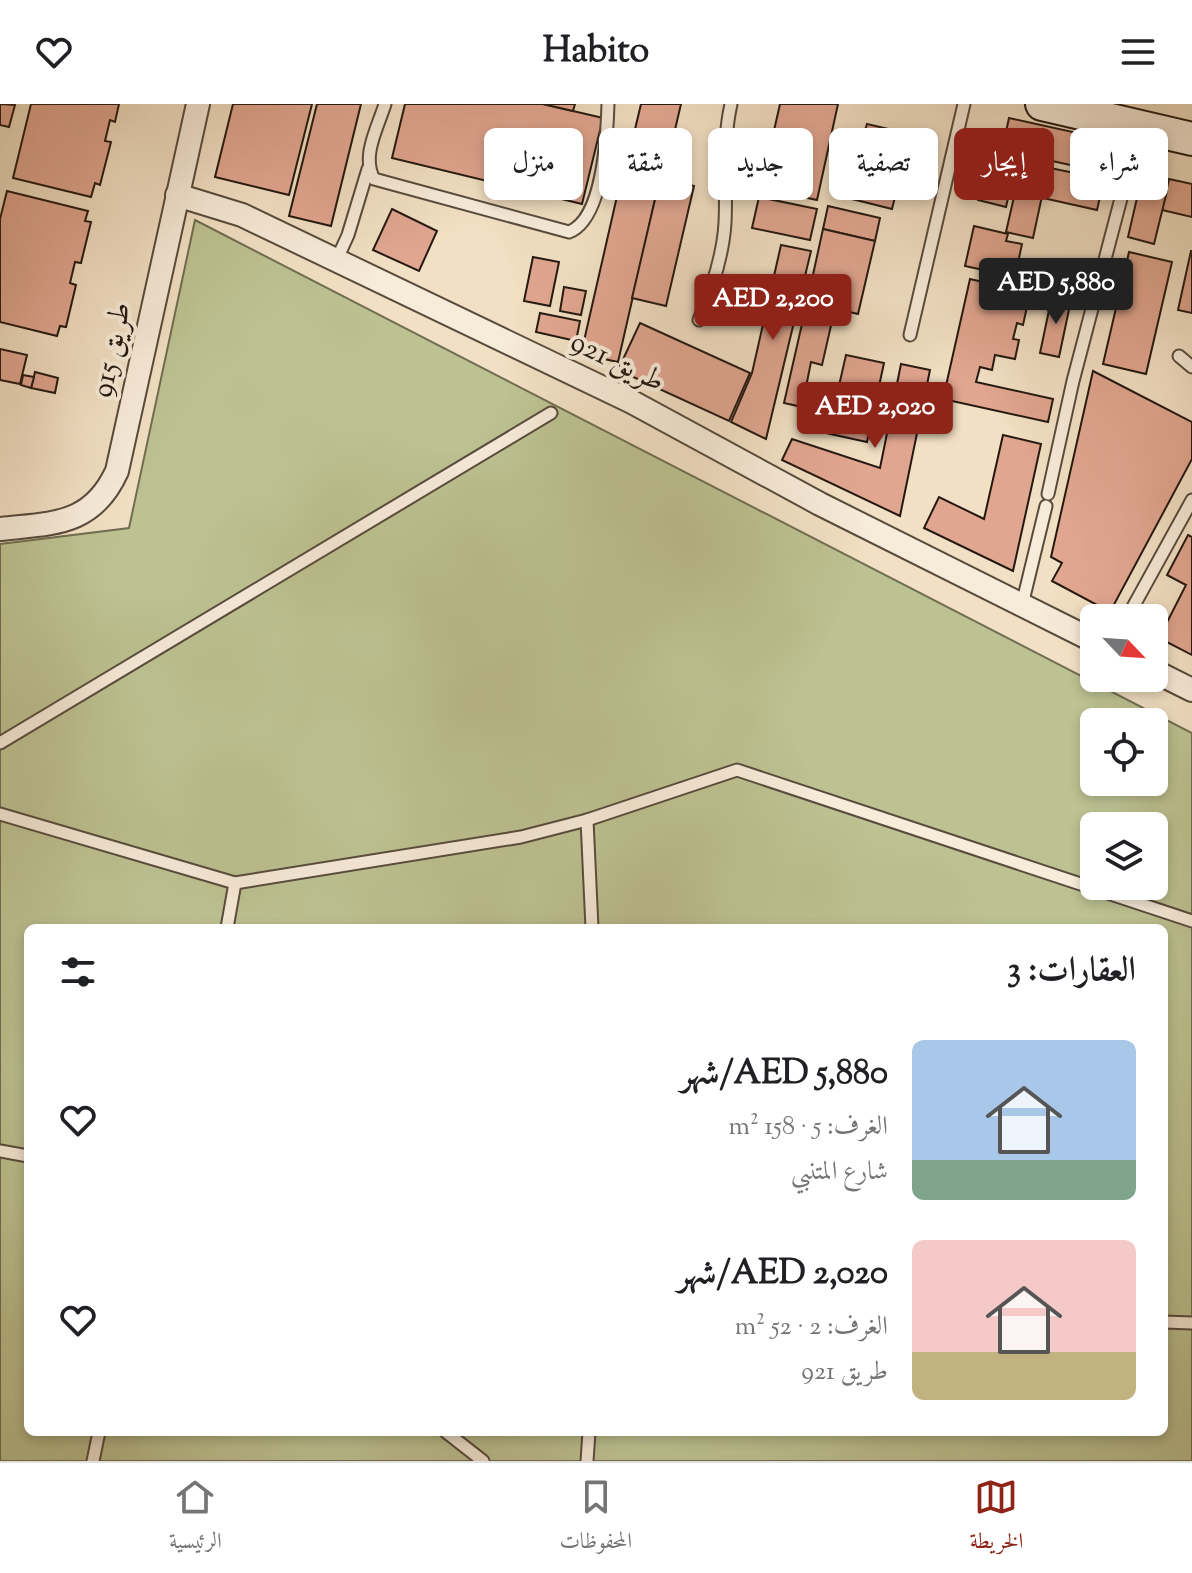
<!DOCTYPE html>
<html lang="ar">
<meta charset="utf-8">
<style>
body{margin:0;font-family:"Sorts Mill Goudy",Amiri,serif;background:#f2f2f2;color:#202124;direction:rtl;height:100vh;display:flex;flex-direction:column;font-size:30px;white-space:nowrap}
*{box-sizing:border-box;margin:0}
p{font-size:26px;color:#757577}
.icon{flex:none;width:44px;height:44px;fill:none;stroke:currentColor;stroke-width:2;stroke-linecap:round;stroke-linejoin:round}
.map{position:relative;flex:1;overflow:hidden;direction:ltr}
.sheet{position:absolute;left:24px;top:820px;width:1144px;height:512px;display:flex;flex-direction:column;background:#fff;border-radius:12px;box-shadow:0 4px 12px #0003;direction:rtl}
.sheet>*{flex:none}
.banner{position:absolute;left:24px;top:24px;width:1144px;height:72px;direction:rtl;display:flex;gap:16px}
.needle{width:52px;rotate:115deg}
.fabs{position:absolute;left:1080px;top:500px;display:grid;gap:16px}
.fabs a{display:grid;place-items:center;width:88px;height:88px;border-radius:12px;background:#fff;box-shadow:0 4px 12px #0003;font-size:40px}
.price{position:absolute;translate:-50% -68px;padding:0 18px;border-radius:8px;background:#8f2418;color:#fff;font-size:26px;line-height:52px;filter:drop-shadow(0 2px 4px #0008)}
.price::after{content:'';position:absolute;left:50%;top:48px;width:24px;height:18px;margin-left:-12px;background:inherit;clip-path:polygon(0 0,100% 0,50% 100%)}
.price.active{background:#222;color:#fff}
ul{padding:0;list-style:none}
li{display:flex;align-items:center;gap:24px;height:200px;padding:0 32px}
li span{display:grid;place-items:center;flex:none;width:224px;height:160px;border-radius:12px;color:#555}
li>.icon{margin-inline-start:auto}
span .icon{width:96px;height:96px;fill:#fffc;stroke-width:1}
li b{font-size:34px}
h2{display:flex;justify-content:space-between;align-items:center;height:96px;padding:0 32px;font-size:34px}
.pill{padding:0 28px;border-radius:12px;background:#fff;box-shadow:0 4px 12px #0003;font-size:28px;line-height:72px}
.pill.active{background:#8f2418;color:#fff}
header{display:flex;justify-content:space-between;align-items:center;height:104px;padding:0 32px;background:#fff;font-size:36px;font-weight:700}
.dock{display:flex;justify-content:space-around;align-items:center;height:112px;border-top:2px solid #e0e0e0;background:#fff;font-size:22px;color:#757577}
.dock a{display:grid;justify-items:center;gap:4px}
.dock .active{color:#8f2418}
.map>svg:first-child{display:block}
.green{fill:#bdc292;stroke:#706e51;stroke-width:2;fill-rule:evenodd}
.building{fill:#e1a690;stroke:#241910;stroke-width:2}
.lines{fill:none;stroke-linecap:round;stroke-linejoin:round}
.service-casing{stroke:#584b3d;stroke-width:15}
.minor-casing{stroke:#584b3d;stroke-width:26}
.secondary-casing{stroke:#241910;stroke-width:36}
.service{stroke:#f7ebd9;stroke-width:11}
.minor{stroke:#f7ebd9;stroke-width:22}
.secondary{stroke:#f7ebd9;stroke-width:32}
.labels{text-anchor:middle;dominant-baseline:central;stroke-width:8;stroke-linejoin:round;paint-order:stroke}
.street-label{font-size:30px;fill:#241910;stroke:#f7ebd9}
</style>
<header><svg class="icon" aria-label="menu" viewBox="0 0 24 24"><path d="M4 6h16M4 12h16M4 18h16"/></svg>Habito<svg class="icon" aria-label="heart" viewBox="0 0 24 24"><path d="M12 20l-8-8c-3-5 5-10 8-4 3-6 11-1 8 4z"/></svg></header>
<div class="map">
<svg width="1192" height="1357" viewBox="0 0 1192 1357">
<rect width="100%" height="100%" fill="#f2e0c4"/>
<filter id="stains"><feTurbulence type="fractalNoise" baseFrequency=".0025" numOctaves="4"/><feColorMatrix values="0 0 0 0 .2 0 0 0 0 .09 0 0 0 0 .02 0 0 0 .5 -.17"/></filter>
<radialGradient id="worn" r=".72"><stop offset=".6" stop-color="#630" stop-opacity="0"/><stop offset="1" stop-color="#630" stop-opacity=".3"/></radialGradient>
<path class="green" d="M195,116l997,513v728h-1192v-917l129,-16zM1094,618h60v60h-60zM1094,722h60v60h-60zM28,824h1136v504h-1136z"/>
<g class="building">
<polygon points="0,0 15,1 9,23 0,21"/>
<polygon points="31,0 119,0 115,18 110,16 105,37 111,38 100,81 95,79 91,93 13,74"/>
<polygon points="233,0 312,0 289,91 215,73"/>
<polygon points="317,0 361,0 331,122 289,112"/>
<polygon points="405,0 543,0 603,14 582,100 392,54"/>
<polygon points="543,0 575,0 573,7"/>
<polygon points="641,0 681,0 670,47 632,38"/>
<polygon points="780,0 838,0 817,96 761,84"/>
<polygon points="1009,14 1118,38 1111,70 1002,46"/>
<polygon points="867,20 910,30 905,50 861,39"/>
<polygon points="861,39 905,50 901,66 895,64 890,83 897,85 892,105 848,94"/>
<polygon points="1002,46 1018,50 1006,103 978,96 986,59 999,62"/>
<polygon points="1022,58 1048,64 1033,134 1006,128"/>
<polygon points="1050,64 1104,75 1097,106 1043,94"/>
<polygon points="623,66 660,74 618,258 581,250"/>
<polygon points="660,74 694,82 666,202 632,194"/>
<polygon points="1169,75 1192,80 1192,113 1162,106"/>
<polygon points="1140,81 1167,87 1154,140 1128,133"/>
<polygon points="7,87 88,107 85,117 91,118 81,159 75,158 70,179 76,181 66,223 60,222 57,232 0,218 0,115"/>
<polygon points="759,93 817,105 810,136 752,124"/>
<polygon points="828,102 880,114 875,137 823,125"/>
<polygon points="392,105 437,127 419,167 373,146"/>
<polygon points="974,122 1008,130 1006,137 1022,140 1015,173 965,162"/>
<polygon points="823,125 875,137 858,210 807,198"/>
<polygon points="781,141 811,147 766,335 731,318 752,269"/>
<polygon points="1191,147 1192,147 1192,209 1178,206"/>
<polygon points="1129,148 1172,158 1146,270 1103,260"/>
<polygon points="533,153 559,158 550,202 524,197"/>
<polygon points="1057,158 1079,163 1073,190 1051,185"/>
<polygon points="970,175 1030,189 1023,221 1017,219 1013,235 1019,236 1015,255 995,251 992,266 980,263 976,278 1053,295 1048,318 943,295"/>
<polygon points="564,183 586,187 581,211 560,207"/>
<polygon points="1052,192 1071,196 1059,253 1040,249"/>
<polygon points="807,198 835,204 822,261 811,258 802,303 784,299"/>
<polygon points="540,209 580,217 576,237 536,228"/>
<polygon points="640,219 750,269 729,317 618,266"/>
<polygon points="0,245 27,251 20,280 0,276"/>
<polygon points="846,251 884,259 867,338 803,324 812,281 838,286"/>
<polygon points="901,260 930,266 900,412 782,356 792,335 880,364"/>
<polygon points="1093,267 1192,318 1192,355 1110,508 1052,477 1062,459 1051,453"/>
<polygon points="35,268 58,274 55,289 31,284"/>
<polygon points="23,271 34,273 31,284 21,281"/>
<polygon points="1003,331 1041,340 1013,467 924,424 939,393 984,415"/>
<polygon points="1188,431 1192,433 1192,551 1159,534 1186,481 1167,471"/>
</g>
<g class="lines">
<defs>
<g id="service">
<path d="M385,0c-7,23 -24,52 -11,75l195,53c34,-13 38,-95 39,-128"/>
<polyline points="337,155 348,131 368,65"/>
<path d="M699,216c13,-31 24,-63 26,-97 2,-41 -3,-79 6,-119"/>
<polyline points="910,231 964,0"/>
<polyline points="1179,252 1192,263"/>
<polyline points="1048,390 1073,277 1139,26"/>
<polyline points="1022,501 1046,402"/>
<polyline points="1127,514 1192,396"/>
<polyline points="0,639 551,309"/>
<polyline points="0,710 235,779 521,733 587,716 737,666 1192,817"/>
<polyline points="587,716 592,824"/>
<polyline points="227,824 235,779"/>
<polyline points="0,1047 28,1052"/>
<polyline points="1164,1218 1192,1219"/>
<polyline points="446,1328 483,1357"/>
<polyline points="93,1357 99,1328"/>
<polyline points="587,1357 589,1328"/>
</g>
<g id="minor">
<polyline points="177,91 242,111 632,298 820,400 1094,537"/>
<path d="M0,425c53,-6 92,-3 117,-58l81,-367"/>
<polyline points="1154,567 1192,586"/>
</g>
<polyline id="secondary" points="1042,0 1192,35"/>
</defs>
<use href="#service" class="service-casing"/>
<use href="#minor" class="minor-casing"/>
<use href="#secondary" class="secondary-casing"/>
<use href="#service" class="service"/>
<use href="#minor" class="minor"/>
<use href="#secondary" class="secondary"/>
</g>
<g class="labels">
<g class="street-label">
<text transform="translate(113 246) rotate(-78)">طريق 915</text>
<text transform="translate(617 259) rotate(26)">طريق 921</text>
</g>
</g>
<rect width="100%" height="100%" filter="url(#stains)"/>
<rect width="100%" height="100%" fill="url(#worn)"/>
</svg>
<div class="fabs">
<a><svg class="needle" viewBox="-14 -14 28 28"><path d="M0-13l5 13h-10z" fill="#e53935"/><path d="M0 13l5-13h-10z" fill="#757577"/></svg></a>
<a><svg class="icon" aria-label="locate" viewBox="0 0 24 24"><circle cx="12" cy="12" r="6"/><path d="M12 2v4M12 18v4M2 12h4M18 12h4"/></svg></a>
<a><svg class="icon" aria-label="layers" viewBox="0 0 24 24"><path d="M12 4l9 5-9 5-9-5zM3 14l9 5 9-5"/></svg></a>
</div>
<b class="price active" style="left:1056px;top:222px">AED 5,880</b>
<b class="price" style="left:773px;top:238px">AED 2,200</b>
<b class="price" style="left:875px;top:346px">AED 2,020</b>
<div class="banner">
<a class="pill">شراء</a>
<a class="pill active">إيجار</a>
<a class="pill">تصفية</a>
<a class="pill">جديد</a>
<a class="pill">شقة</a>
<a class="pill">منزل</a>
</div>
<section class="sheet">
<h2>العقارات: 3<svg class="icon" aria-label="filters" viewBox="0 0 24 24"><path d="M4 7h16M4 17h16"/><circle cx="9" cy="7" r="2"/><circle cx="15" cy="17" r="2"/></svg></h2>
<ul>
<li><span style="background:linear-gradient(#a9c7e8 75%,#7fa58c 0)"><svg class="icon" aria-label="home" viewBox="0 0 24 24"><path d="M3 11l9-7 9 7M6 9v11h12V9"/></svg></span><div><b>AED 5,880/شهر</b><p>الغرف: 5 · 158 m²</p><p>شارع المتنبي</p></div><svg class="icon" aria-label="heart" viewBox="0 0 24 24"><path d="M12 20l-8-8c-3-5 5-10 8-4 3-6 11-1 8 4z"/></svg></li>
<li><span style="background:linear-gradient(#f6c9c9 70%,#c2b280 0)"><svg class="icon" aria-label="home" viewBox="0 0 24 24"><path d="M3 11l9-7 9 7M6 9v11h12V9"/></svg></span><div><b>AED 2,020/شهر</b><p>الغرف: 2 · 52 m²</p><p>طريق 921</p></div><svg class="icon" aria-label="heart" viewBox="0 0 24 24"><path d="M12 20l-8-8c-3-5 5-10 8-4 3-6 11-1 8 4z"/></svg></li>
</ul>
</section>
</div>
<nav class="dock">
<a class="active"><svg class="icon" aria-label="map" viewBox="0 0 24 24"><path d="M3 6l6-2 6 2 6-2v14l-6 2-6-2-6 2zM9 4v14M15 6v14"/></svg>الخريطة</a>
<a><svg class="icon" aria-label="saved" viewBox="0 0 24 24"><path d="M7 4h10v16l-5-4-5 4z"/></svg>المحفوظات</a>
<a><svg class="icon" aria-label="home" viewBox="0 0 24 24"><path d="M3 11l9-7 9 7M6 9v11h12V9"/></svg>الرئيسية</a>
</nav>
